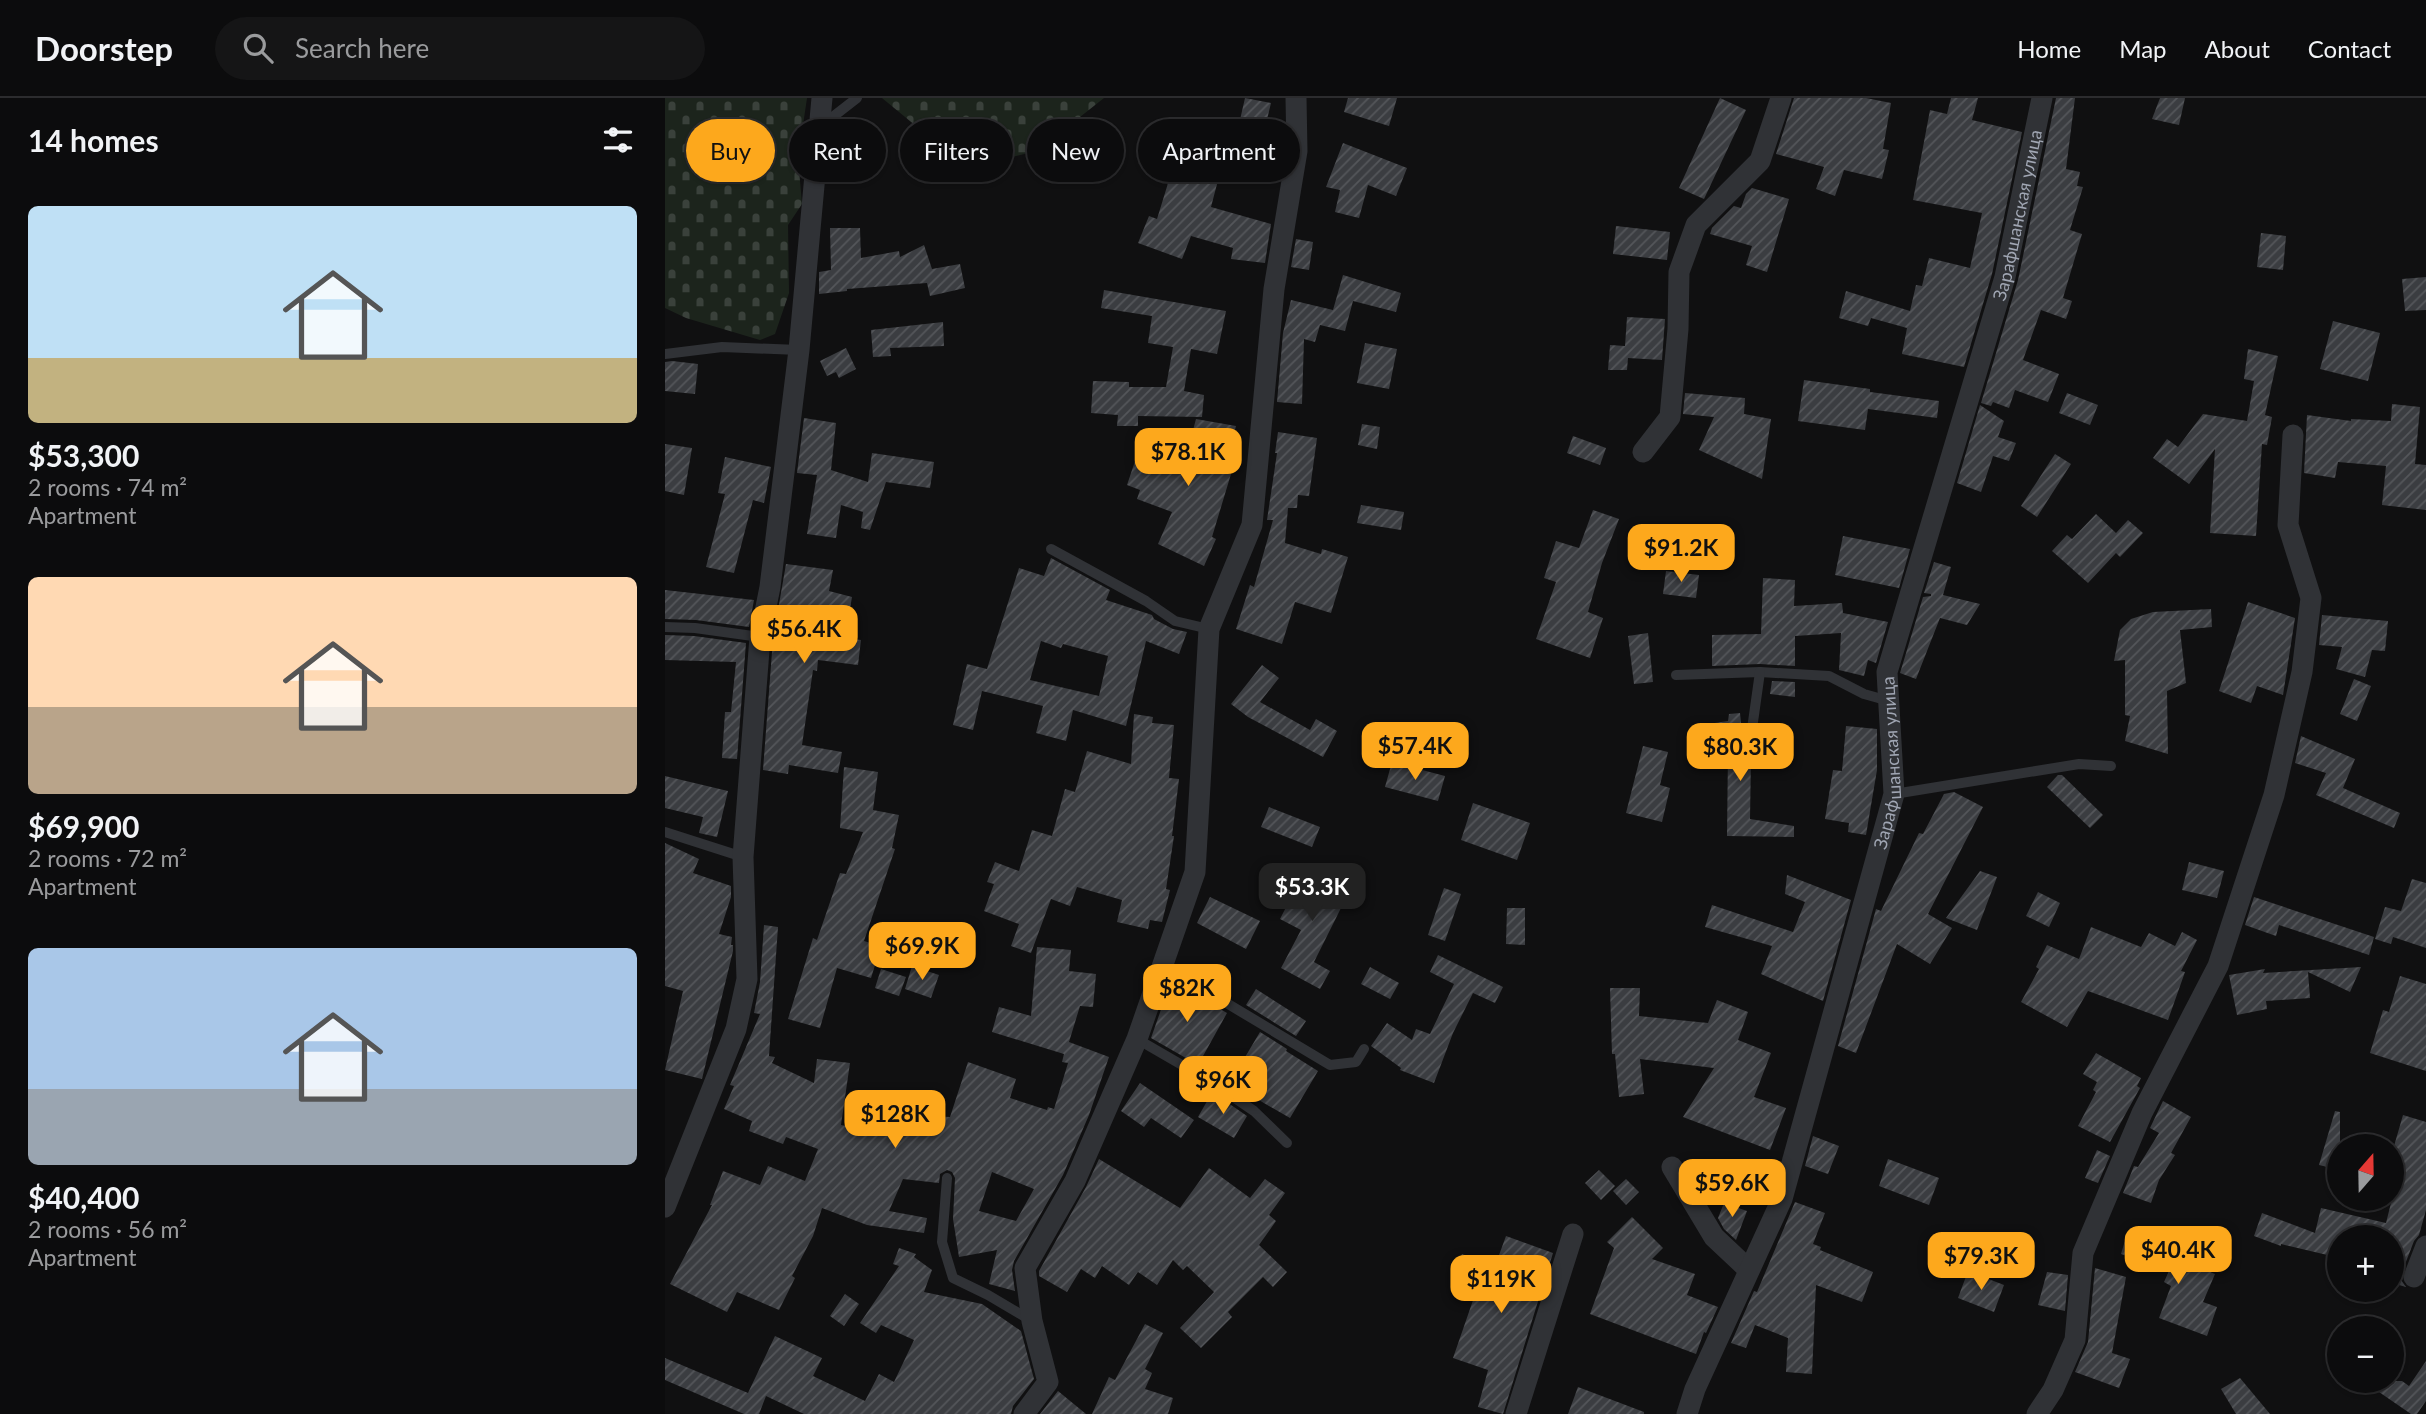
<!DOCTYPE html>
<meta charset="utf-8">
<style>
body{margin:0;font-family:Lato,sans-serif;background:#151516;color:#f1f3f6;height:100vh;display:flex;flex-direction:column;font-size:26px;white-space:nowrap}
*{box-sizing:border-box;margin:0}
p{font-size:23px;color:#9a9b9d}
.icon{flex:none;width:38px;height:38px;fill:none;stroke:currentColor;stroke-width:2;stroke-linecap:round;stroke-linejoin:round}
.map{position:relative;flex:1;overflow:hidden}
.side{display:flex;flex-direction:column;background:#0c0c0d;width:665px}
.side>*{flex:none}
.banner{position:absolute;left:21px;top:21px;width:665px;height:63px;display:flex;gap:14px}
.needle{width:46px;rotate:20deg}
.buttons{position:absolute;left:1662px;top:1036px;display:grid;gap:14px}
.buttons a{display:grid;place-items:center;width:77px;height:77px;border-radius:50%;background:#0c0c0d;box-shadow:0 2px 5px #0004,0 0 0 2px #2c2c2e;font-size:35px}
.price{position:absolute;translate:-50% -60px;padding:0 16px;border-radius:14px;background:#fda81c;color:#111;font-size:23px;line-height:46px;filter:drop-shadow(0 2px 4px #0008)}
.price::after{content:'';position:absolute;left:50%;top:42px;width:21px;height:16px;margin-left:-10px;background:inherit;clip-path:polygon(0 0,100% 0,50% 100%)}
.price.on{background:#222;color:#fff}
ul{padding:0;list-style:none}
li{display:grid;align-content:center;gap:14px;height:371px;padding:0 28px}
li span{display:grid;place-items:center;height:217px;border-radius:10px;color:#555}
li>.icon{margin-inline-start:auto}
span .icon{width:126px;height:126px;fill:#fffc;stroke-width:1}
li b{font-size:30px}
h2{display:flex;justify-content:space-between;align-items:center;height:84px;padding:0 28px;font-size:30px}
.pill{padding:0 24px;border-radius:32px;background:#0c0c0d;box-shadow:0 2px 5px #0004,0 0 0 2px #2c2c2e;font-size:24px;line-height:63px}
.pill.on{background:#fda81c;color:#111}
header{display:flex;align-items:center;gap:42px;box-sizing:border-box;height:98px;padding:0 35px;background:#0c0c0d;border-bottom:2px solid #2c2c2e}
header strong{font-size:33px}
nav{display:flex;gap:38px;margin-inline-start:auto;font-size:24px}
.search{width:490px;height:63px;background:#151516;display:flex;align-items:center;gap:18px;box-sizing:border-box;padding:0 24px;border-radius:38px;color:#9a9b9d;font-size:26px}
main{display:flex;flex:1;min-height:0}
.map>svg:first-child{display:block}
.cemetery{fill:url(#cemetery-stones)}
.building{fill:url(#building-hatch);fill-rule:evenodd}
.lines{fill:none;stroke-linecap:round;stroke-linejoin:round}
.lane{stroke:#303236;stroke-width:10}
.street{stroke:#303236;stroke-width:21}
.labels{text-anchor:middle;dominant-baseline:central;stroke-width:6;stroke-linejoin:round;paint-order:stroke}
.street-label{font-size:18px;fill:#a0a6b3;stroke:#0b0b0c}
</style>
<header>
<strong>Doorstep</strong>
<div class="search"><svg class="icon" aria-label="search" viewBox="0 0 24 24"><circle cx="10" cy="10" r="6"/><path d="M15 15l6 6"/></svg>Search here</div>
<nav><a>Home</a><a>Map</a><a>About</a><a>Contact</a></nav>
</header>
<main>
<section class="side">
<h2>14 homes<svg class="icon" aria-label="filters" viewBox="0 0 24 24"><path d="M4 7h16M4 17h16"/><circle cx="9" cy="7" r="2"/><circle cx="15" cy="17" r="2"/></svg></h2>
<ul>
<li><span style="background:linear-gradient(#bfe0f5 70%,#c2b280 0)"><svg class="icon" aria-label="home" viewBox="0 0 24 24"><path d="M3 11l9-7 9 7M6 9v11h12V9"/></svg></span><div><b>$53,300</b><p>2 rooms · 74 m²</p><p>Apartment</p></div></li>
<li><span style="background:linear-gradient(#ffd9b3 60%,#b9a48a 0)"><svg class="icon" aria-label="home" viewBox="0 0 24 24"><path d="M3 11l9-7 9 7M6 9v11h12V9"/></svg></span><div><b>$69,900</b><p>2 rooms · 72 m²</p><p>Apartment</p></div></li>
<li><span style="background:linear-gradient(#a9c7e8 65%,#9aa5b1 0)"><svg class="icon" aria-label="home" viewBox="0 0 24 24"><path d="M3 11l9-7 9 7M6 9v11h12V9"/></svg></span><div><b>$40,400</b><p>2 rooms · 56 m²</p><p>Apartment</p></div></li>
</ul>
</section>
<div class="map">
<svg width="1761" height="1316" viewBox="0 0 1761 1316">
<defs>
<pattern id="cemetery-stones" width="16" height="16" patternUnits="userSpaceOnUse" patternTransform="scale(1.75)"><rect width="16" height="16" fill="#1c241c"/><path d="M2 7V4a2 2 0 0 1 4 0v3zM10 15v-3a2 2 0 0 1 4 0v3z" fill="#3a413b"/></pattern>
<pattern id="building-hatch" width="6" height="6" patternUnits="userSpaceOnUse" patternTransform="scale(1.75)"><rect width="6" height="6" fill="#3b3d41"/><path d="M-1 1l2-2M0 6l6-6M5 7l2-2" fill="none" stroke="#54565a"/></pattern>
</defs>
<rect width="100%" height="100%" fill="#101011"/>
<g class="cemetery">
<polygon points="0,0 142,0 133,60 137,106 123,127 124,195 110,236 95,242 21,220 0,210"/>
<polygon points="217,0 439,0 372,53 302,70"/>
</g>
<g class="building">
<polygon points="580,0 606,5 598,38 619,41 617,66 567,60 570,35 572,35"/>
<polygon points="683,0 732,0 724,28 679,14"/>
<polygon points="1055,0 1081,12 1039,101 1014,90"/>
<polygon points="1129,0 1201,0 1226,5 1218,51 1224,52 1217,81 1179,72 1170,98 1151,91 1159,69 1111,56"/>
<polygon points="1286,0 1313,0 1307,22 1357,34 1327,176 1299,269 1237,256 1242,230 1206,220 1203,228 1174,220 1181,193 1245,213 1251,187 1257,188 1264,160 1305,170 1317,115 1248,102 1265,12 1282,16"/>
<polygon points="1391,0 1410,0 1401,71 1415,74 1412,88 1418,89 1405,132 1417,136 1398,200 1407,203 1401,221 1376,212 1358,262 1394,276 1383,304 1350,292 1344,310 1328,304 1326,308 1316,305 1353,182"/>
<polygon points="1495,0 1520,0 1514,27 1487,21"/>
<polygon points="678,45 742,70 731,98 703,87 694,120 670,114 675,92 661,89"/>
<polygon points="514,55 557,67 546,109 606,126 600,165 566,161 568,150 526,138 517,161 473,145 484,118 492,121 504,82 496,80 501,63 510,66"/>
<polygon points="1087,90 1124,101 1102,174 1081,167 1087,148 1045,136 1047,130 1069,108 1076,110 1081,96"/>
<polygon points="951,128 1005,134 1002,162 948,156"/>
<polygon points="165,130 195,130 196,160 234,153 235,159 259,147 267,171 295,166 300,190 265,198 262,185 182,191 182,193 154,196 154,174 166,172"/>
<polygon points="1596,135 1621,138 1618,172 1592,169"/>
<polygon points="631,141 648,144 644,172 626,169"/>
<polygon points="678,177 736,195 731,214 688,203 680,233 655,227 650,244 639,241 637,306 612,304 618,235 626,202 668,212"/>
<polygon points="1761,179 1761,212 1740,213 1737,181"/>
<polygon points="439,192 561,213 552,256 526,251 519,293 539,297 537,319 473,318 473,328 452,328 453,317 426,315 428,283 464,284 464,289 501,289 508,249 483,245 487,218 436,210"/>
<polygon points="962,219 1000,221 997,262 963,260 962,272 943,272 945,247 960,248"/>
<polygon points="1668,223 1715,235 1703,283 1655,271"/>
<polygon points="278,224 279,248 225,250 226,258 208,259 206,232"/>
<polygon points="700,245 732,251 724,291 692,285"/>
<polygon points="181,250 191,271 174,280 171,274 162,278 155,263"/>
<polygon points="1583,251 1613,258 1600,317 1607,319 1602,347 1597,346 1591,438 1545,435 1550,351 1524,386 1488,360 1502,341 1513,349 1538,316 1582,323 1589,283 1579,281"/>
<polygon points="7,263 33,266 30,296 0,293 0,264"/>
<polygon points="1139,282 1205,291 1205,294 1274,303 1272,320 1203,311 1200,332 1133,323"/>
<polygon points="1020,295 1080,300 1079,316 1106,321 1097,381 1034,352 1049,319 1018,316"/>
<polygon points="1402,295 1433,307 1425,327 1394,315"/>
<polygon points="1727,306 1755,309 1750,366 1761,367 1761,412 1717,407 1721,368 1673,364 1670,380 1639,375 1642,317 1686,323 1686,321 1726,323"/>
<polygon points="1315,307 1339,323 1333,339 1351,345 1344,363 1328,358 1316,394 1292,385"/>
<polygon points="139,320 171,325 166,372 203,384 207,355 269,364 265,390 221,384 205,432 196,430 198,414 176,407 171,440 142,436 152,377 132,375"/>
<polygon points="531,321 571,328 566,346 570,347 562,375 566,376 547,439 551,441 539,468 493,446 507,414 472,401 475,392 462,387 475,348 520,362"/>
<polygon points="697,326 715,329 712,351 693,347"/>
<polygon points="613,334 652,340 644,398 633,397 632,410 623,410 620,445 656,456 657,451 683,459 666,515 630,504 617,546 571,531 585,487 589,489 608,422 602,422 612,355 610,355"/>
<polygon points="908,338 941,350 935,367 902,355"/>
<polygon points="0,346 27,350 19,397 0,393"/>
<polygon points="1390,356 1406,366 1372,419 1356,408"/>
<polygon points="60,359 106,369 99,405 88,402 69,475 41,469 60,396 53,395"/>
<polygon points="696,407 739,414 736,432 692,425"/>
<polygon points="928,412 954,421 937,465 923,514 938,520 925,560 871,541 891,484 879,480 891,443 914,450"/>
<polygon points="1431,416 1451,435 1463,422 1478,435 1455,459 1451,455 1423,485 1387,453 1402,437 1407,441"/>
<polygon points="1178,438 1245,451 1234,490 1170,477"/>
<path d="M386,460l59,32 -4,10 46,15 2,4 19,10 14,3 -8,22 -33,-13 -20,85 -53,-16 -7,31 -30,-8 7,-27 -61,-15 -9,39 -20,-5 14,-61 20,5 32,-101 25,8zM376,543l20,7 2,-4 45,12 -9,40 -69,-16z"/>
<polygon points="1269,464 1286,469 1278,497 1315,506 1302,527 1275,520 1251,581 1235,575 1258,499 1266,498 1266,496 1259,495"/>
<polygon points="121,466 168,472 164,493 187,499 180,540 196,542 193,567 153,562 152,573 148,572 137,647 177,654 173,675 124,667 123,676 98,672 108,541"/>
<polygon points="1001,473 1034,477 1031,500 998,496"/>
<polygon points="1098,480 1130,482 1129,508 1177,505 1178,515 1223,524 1211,565 1203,562 1199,578 1174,572 1176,535 1130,538 1130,568 1095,566 1047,568 1047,537 1096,536"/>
<polygon points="0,492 89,502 84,529 31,522 0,521"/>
<polygon points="1583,504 1630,520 1618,597 1592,588 1586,605 1554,593"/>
<polygon points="1546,511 1547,529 1515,532 1521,585 1502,593 1503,656 1460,643 1465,618 1460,617 1460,562 1449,563 1455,532 1466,521 1488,514"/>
<polygon points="1657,517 1723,523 1720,553 1707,552 1700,579 1671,571 1677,549 1654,547"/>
<polygon points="983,535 988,584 969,586 963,538"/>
<polygon points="0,537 29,538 81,545 72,661 57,660 60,614 66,614 71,564 0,562"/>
<polygon points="597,567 614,580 595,604 645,632 651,621 672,633 658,659 583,619 566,606"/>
<polygon points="1689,581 1706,588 1692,623 1675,616"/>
<polygon points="1107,583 1130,584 1130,599 1105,596"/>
<polygon points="1075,615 1080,661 1086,662 1085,721 1129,728 1129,739 1062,738 1063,654 1045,656 1043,626 1063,623 1064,616"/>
<polygon points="469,616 488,619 487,625 509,627 504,680 514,681 507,738 509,738 501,791 505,792 497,824 485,822 483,831 452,824 457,802 412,789 405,808 386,801 366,855 346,848 354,826 319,813 329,786 322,784 330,764 354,773 367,732 387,738 400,691 410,694 422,653 466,666"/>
<polygon points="1181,628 1212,631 1212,672 1201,737 1183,734 1184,725 1160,721 1168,672 1177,673"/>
<polygon points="1636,638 1690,661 1678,690 1735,715 1729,730 1651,697 1661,675 1630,665"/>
<polygon points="978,648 1003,654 995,687 1005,690 997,724 961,715"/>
<polygon points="727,664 780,678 773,703 720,689"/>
<polygon points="179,669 213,674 208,712 234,717 227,750 230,751 199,843 216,848 206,880 172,870 155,930 123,921 148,840 152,842 175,775 181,776 198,734 175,730"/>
<polygon points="1393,677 1397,677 1438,717 1425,730 1382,689"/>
<polygon points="0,678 63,693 52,739 34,735 38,719 0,710"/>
<polygon points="1289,694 1318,709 1263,816 1287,830 1265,866 1232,846 1191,955 1173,948 1211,811 1216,813 1254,735 1258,736 1279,696"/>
<polygon points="808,705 865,725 852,762 796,742"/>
<polygon points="604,709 655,729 647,749 596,729"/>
<polygon points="0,745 34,761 28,775 66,788 66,799 54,836 67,839 66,847 68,847 68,853 37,981 0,972 18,893 0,888"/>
<polygon points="1524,764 1559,773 1552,800 1517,792"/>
<polygon points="642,768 686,790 649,864 665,873 655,891 616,870 636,832 615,821"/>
<polygon points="1315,773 1332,779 1312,832 1281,820"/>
<polygon points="1122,777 1186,802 1158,903 1096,876 1107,848 1040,829 1047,807 1128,834 1140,804 1120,796"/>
<polygon points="1747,781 1761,785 1761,850 1728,839 1726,846 1710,841 1720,809 1736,813"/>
<polygon points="779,790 796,796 780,843 763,837"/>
<polygon points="1373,794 1395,805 1384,829 1361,818"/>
<polygon points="545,799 595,823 581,851 532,825"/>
<polygon points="1589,799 1709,839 1704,857 1614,827 1611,838 1580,827"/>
<polygon points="842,810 860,810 860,847 841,846"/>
<path d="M99,827l14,2 -9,129 6,1 -3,6 42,20 3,-24 33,4 -9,62 39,7 1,-19 69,4 18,-55 48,17 -6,19 37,12 1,-3 6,2 14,-46 -6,-1 2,-8 -72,-22 7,-25 32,9 6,-69 34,3 -2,21 27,3 -3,33 -13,-1 -11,36 40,15 -20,58 -26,60 -49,86 -2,9 3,21 -26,-7 8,-34 -38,7 -6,-38 2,-41 -3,-6 -5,-2 -7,4 -1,9 -36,-4 -14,32 38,7 -3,15 -57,-8 -45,-17 -9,28 -21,40 3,2 -16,32 -42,-18 -10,20 -57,-28 42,-79h-2l13,-34 37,14 8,-19 37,15 13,-32 -32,-12 -3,7 -34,-13 3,-10 -28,-12 10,-23 -4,-1 30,-71 -6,-1 6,-31zM327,1074l42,17 -18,32 -37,-10z"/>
<polygon points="1426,829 1476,849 1484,835 1510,848 1517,834 1532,842 1516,873 1520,874 1503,922 1423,893 1402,929 1356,904 1374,871 1371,869 1382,847 1414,861"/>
<polygon points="773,857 838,889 830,905 808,895 788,935 769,985 735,972 736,970 706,948 722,925 747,942 751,931 765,936 789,886 765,874"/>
<polygon points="247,868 274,877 266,900 240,891"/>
<polygon points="705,869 734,885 725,901 696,886"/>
<polygon points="1696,869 1685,894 1643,874 1645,900 1601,903 1602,911 1572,917 1564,877 1600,871 1598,875"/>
<polygon points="216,871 241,879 234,898 210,890"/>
<polygon points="1735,878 1761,886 1761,973 1705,955 1718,912 1724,914"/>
<polygon points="510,885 562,915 533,967 486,940 498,906"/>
<polygon points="945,890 975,890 974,918 1043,925 1052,902 1083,914 1073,942 1106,955 1089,999 1121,1010 1105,1052 1018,1019 1049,970 975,961 979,996 954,999 950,956 947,956"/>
<polygon points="591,891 641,923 631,938 581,907"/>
<polygon points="595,934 622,951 621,953 653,973 625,1020 592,1001 590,1004 564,986"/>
<polygon points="1431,955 1476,980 1472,988 1475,990 1445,1044 1413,1028 1431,994 1428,992 1432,984 1418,976"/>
<polygon points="475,985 529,1022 516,1040 486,1020 479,1029 456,1013"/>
<polygon points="545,998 554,1004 556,1000 582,1018 569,1040 533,1019"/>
<polygon points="1498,1003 1526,1019 1506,1055 1510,1057 1494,1082 1486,1105 1458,1095 1469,1068 1473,1069 1494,1035 1485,1030"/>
<polygon points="1670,1013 1675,1014 1675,1072 1654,1067"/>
<polygon points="1738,1017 1761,1024 1761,1112 1754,1137 1749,1143 1737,1174 1736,1182 1741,1189 1727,1185 1727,1139 1675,1139 1675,1160 1616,1146 1616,1148 1589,1138 1597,1115 1650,1135 1656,1110 1721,1125 1727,1101 1727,1055"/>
<polygon points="1148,1038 1174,1048 1163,1076 1140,1068"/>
<polygon points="1432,1052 1445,1058 1433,1085 1420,1080"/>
<polygon points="434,1061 515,1110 544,1070 585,1100 600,1081 620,1095 604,1117 611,1123 594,1147 622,1174 608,1189 598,1179 563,1214 567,1219 536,1250 515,1230 549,1194 522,1168 518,1172 508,1162 492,1187 473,1174 464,1187 437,1168 430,1180 416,1171 402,1194 374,1178 374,1173 421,1089"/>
<polygon points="1223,1061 1274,1080 1264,1107 1214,1088"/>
<polygon points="934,1072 950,1088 936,1102 920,1085"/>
<polygon points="961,1081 974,1094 961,1107 948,1093"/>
<polygon points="1130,1104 1160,1115 1148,1146 1156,1149 1155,1152 1208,1174 1197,1204 1151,1187 1147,1276 1121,1274 1123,1240 1090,1227 1081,1250 1066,1245 1089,1193 1092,1194"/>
<polygon points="1059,1105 1082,1113 1071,1142 1059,1131 1053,1120"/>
<polygon points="967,1119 998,1150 987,1161 1030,1176 1022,1197 1053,1209 1041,1235 1039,1234 1031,1256 925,1216 949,1150 942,1144"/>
<polygon points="1462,1136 1489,1145 1487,1150 1550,1176 1538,1204 1552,1209 1542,1238 1494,1220 1506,1188 1499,1184 1504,1173 1456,1156"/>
<polygon points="841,1138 888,1155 838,1316 813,1309 823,1272 788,1260 814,1185 790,1176 797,1156 830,1168"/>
<polygon points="234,1150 251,1156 249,1159 267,1172 259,1194 317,1206 356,1233 369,1281 348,1308 346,1316 139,1316 101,1298 94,1316 79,1316 0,1282 0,1260 83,1295 110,1238 157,1260 148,1278 200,1303 214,1276 229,1284 249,1242 216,1227 211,1235 195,1225 234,1168 228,1166"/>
<polygon points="1430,1170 1461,1179 1447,1255 1465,1261 1454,1290 1410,1274 1423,1244"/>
<polygon points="1303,1173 1339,1187 1329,1214 1293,1200"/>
<polygon points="1382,1174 1403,1177 1400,1213 1373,1207"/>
<polygon points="180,1196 194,1206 179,1228 165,1218"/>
<polygon points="480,1226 498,1235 480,1271 487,1275 480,1291 508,1300 503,1316 427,1316 444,1279 450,1282"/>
<polygon points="1761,1263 1761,1303 1752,1316 1746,1316 1698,1283 1737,1283 1744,1288"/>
<polygon points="1575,1280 1605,1316 1571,1316 1556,1291"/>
<polygon points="913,1289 979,1314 979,1316 903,1316"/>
<polygon points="393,1293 421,1316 375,1316"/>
</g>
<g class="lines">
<g class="lane">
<polyline points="156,28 192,0"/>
<polyline points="0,256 57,249 134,252"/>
<polyline points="386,451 481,503 510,523 544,531"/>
<polyline points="0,529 30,530 95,539"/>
<polyline points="1011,577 1095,574 1164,578 1199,596 1224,603"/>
<polyline points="1087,631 1095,574"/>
<polyline points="1229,696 1414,666 1446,668"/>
<polyline points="0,734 78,759"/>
<polyline points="498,867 665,967 691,964 699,951"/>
<polyline points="472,941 548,985 589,1013 622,1045"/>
<polyline points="282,1080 277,1144 288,1180 323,1197 367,1223"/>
</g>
<g class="street">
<polyline points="978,354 1005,319 1013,231 1014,174 1031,127 1095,63 1116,0"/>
<polyline points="1007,1069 1049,1139 1084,1172"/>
<polyline points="0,1109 71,931 82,881 78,759 95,539 105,489 134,252 157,0"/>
<polyline points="1749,1179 1761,1148"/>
<polyline points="359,1316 383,1284 367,1223 360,1170 410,1083 472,941 530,774 544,531 587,427 609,191 632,53 631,0"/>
<polyline points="851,1316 908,1136"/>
<path id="s1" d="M1022,1316l8,-25 87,-190 112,-405 -7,-122 118,-395 37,-179"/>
<polyline points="1372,1316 1388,1292 1410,1242 1418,1155 1477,1015 1553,868 1609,697 1637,574 1646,500 1623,427 1628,337"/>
</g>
</g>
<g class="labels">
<g class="street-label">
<text stroke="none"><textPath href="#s1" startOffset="1253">Зарафшанская улица</textPath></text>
<text stroke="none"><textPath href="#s1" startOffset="686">Зарафшанская улица</textPath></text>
</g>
</g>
</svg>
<div class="buttons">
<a><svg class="needle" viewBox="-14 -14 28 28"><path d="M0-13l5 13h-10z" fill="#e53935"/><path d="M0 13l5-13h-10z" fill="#9a9b9d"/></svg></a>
<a>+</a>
<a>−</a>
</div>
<b class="price" style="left:523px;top:390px">$78.1K</b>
<b class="price" style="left:1016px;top:486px">$91.2K</b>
<b class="price" style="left:139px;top:567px">$56.4K</b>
<b class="price" style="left:750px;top:684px">$57.4K</b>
<b class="price" style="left:1075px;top:685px">$80.3K</b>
<b class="price on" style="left:647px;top:825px">$53.3K</b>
<b class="price" style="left:257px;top:884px">$69.9K</b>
<b class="price" style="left:522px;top:926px">$82K</b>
<b class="price" style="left:558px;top:1018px">$96K</b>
<b class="price" style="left:230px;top:1052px">$128K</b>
<b class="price" style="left:1067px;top:1121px">$59.6K</b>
<b class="price" style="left:1513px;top:1188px">$40.4K</b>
<b class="price" style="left:1316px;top:1194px">$79.3K</b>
<b class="price" style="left:836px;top:1217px">$119K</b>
<div class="banner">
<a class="pill on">Buy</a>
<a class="pill">Rent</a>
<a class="pill">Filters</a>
<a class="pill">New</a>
<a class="pill">Apartment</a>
</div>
</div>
</main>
